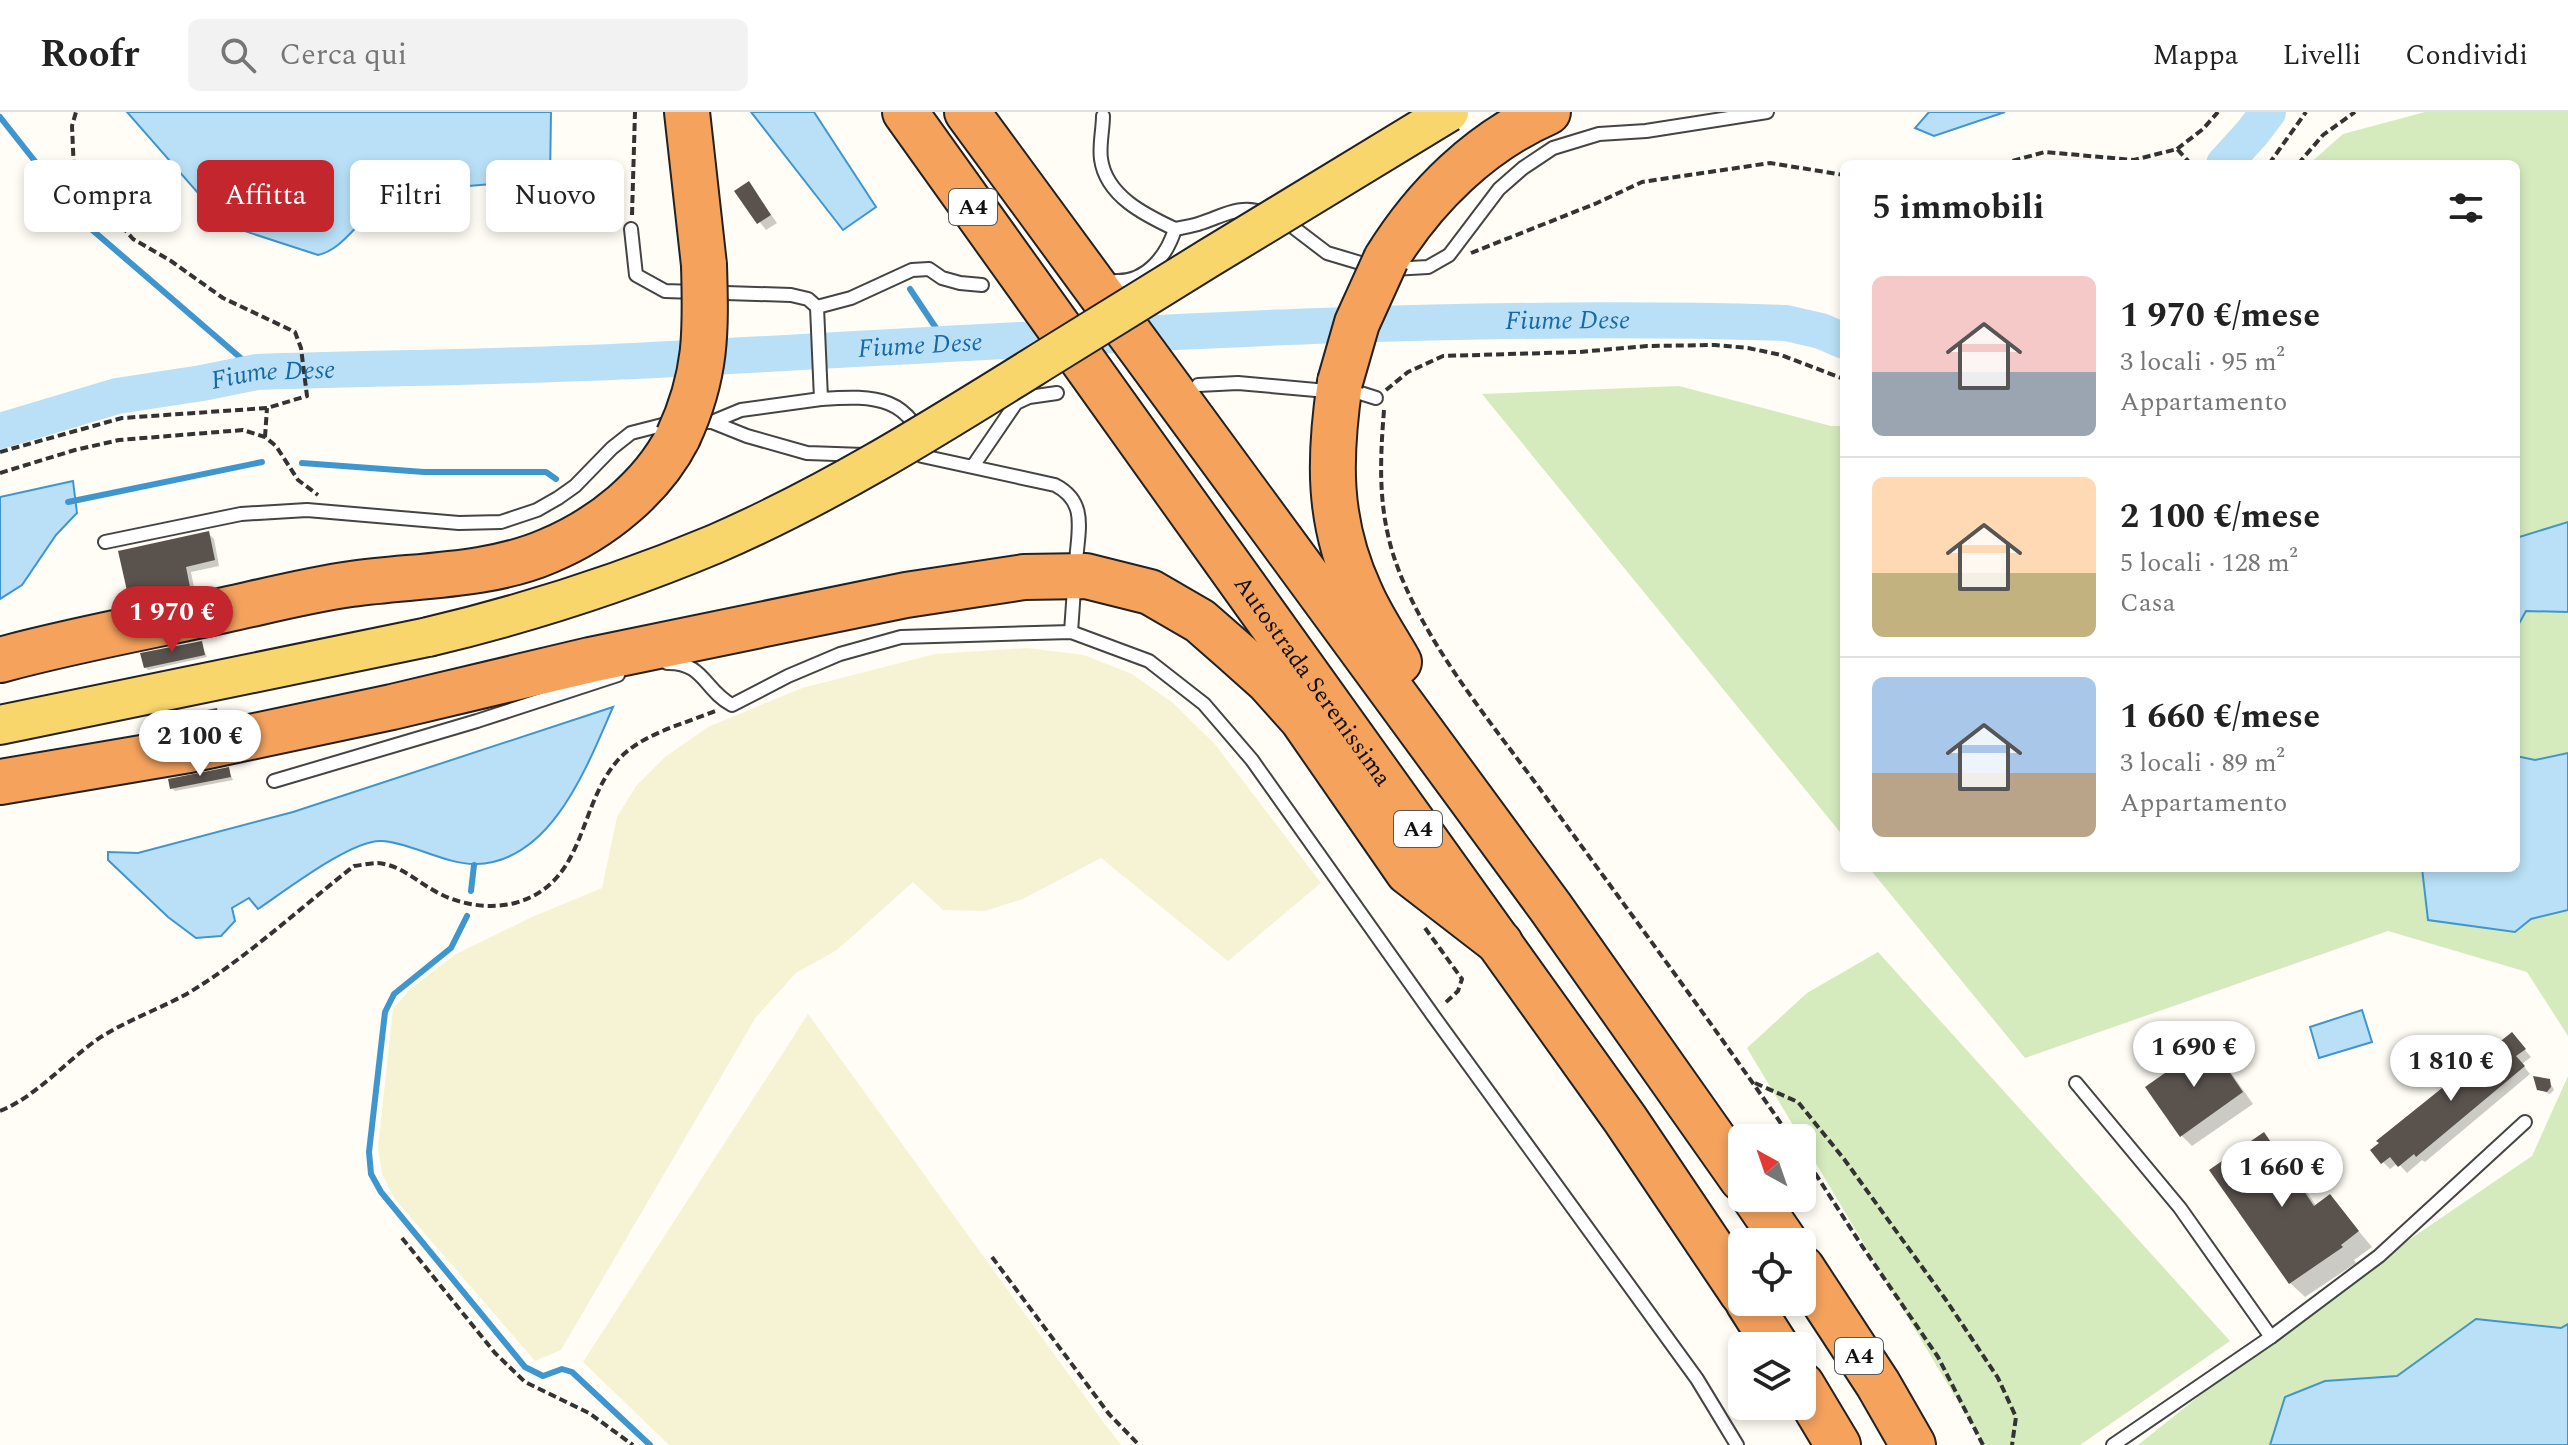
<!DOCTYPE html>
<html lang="it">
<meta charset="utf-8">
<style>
body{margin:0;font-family:Spectral,serif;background:#f2f2f2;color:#222;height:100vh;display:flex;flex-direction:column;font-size:30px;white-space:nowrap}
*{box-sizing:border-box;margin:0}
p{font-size:26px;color:#767676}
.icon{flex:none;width:44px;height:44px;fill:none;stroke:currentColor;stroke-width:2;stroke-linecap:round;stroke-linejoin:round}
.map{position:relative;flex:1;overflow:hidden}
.panel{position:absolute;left:1840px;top:48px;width:680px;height:712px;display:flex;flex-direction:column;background:#fff;border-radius:12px;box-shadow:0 4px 12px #0003}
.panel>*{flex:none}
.top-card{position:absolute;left:24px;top:48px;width:760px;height:72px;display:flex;gap:16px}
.needle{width:52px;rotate:320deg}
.buttons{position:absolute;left:1728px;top:1012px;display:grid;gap:16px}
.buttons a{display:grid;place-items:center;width:88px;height:88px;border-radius:12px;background:#fff;box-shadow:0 4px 12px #0003;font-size:40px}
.price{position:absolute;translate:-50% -68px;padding:0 18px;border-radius:28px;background:#fff;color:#222;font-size:26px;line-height:52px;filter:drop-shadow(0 2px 4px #0008)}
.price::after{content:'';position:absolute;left:50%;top:48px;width:24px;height:18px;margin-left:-12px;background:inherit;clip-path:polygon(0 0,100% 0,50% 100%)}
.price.current{background:#c4262e;color:#fff}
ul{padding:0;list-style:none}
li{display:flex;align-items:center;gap:24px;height:200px;padding:0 32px}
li+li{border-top:2px solid #e0e0e0}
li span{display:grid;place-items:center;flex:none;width:224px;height:160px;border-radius:12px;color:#555}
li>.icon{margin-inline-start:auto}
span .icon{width:96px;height:96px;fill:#fffc;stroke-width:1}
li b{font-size:34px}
h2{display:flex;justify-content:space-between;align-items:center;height:96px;padding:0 32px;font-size:34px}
.chip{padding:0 28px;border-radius:12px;background:#fff;box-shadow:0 4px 12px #0003;font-size:28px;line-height:72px}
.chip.current{background:#c4262e;color:#fff}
header{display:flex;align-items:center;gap:48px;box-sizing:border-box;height:112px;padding:0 40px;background:#fff;border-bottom:2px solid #e0e0e0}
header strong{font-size:38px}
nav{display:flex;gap:44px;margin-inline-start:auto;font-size:28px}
.search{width:560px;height:72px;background:#f2f2f2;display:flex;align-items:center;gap:20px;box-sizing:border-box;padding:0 28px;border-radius:12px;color:#767676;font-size:30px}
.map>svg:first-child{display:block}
.farmland{fill:#f6f3d4}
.green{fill:#d5ebbd}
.water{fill:#b9e0f7;stroke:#3f96cf;stroke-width:2}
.shadow{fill:#0003}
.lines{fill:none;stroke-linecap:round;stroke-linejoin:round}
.stream{stroke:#3f96cf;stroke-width:6}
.river{stroke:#b9e0f7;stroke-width:36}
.building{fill:#5a524d}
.lane-casing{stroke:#444;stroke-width:16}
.primary-casing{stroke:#222;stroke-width:42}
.highway-casing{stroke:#222;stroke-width:48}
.path{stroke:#333;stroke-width:4;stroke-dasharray:8 4;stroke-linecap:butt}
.lane{stroke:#fff;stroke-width:12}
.primary{stroke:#f9d66b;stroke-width:38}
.highway{stroke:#f5a25d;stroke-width:44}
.primary-bridge-casing{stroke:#222;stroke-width:42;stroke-linecap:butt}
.highway-bridge-casing{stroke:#222;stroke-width:48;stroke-linecap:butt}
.primary-bridge{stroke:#f9d66b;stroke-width:38}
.highway-bridge{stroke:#f5a25d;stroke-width:44}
.labels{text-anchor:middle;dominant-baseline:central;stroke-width:8;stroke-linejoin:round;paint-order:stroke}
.shield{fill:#fff;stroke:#585858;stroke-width:2}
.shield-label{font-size:22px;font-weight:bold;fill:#111}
.street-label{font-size:24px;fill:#111;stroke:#fff}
.water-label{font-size:26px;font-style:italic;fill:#1768a6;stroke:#fff}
</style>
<header>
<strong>Roofr</strong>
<div class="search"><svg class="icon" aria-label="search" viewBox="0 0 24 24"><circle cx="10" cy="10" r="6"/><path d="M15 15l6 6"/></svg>Cerca qui</div>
<nav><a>Mappa</a><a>Livelli</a><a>Condividi</a></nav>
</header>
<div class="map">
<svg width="2568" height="1333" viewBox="0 0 2568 1333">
<rect width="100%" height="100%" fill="#fffdf5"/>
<g class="farmland">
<polygon points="1027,536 1084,543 1132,562 1173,591 1214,631 1321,771 1228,849 1101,746 1023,787 985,799 943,798 913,770 837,838 796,861 756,905 561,1238 535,1249 394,1086 382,1062 378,1035 393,897 411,876 456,842 532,805 602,776 617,705 636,674 665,645 708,615 802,576 935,542"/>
<polygon points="808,902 1104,1311 1121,1333 669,1333 583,1250"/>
</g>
<g class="green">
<polygon points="2425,0 2568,0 2568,924 2527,860 2388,819 2025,946 1869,756 2516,756 2516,52 2309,52 2343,22"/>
<polygon points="1679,274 1831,314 1844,314 1844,725 1482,282"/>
<polygon points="1878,840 2230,1229 2080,1333 1984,1333 1747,936 1807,881"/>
<polygon points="2568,964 2568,1333 2138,1333 2309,1196 2532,1044"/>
</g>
<g class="water">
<path d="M127,0h424l-1,68c-44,4 -134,5 -170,27 -23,13 -36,42 -62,48l-92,-30z"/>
<polygon points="751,0 814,0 876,95 843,118"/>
<polygon points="1929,0 2005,0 1934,24 1915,16"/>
<polygon points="73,369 77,401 56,423 22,473 0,487 0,385"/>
<polygon points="2568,410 2568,500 2526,499 2516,517 2516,426"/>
<path d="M613,595c-26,59 -61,155 -137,157 -29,1 -67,-22 -95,-23 -30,-1 -96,50 -123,68l-9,-11 -17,10 3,13 -14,15 -25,2 -28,-21 -60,-57v-8l30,1 155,-41z"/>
<polygon points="2568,641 2568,798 2531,807 2515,820 2428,808 2422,756 2516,756 2516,644 2535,648"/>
<polygon points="2362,898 2372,930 2319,946 2310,915"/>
<polygon points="2476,1207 2561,1216 2568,1212 2568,1333 2270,1333 2285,1285 2325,1269 2397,1264"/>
</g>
<g class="shadow">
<polygon points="748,71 777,111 766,118 737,80"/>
<polygon points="208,421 214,427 219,454 191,460 196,485 137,497 132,491"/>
<polygon points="201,531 207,545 148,558 145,555"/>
<polygon points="217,598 221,609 163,620 160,617"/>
<polygon points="228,657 233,668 175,679 172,676"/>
<polygon points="2518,930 2531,945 2522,952 2530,962 2425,1050 2422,1048 2407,1061 2398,1051 2390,1057 2383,1050"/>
<polygon points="2208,933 2219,944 2253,992 2192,1034 2181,1023"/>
<polygon points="2549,968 2554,978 2550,982 2539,977"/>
<polygon points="2263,1023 2278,1037 2317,1095 2330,1085 2372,1135 2354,1148 2356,1151 2305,1185 2290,1171"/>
</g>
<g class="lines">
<g class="stream">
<polyline points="0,5 83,110 257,260"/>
<polyline points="910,177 946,231"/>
<polyline points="302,351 424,360 546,360 556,367"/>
<polyline points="68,390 262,350"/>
<polyline points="471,779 474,753"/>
<polyline points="467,804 451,836 394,882 385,900 369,1040 371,1062 381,1080 525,1255 543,1264 562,1257 572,1260 650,1333"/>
</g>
<g class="river">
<polyline points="2224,52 2253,20 2268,0"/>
<path id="s1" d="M0,319l117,-35 85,-13 55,-11c126,-4 251,-5 377,-11 383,-19 768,-50 1152,-38l35,8 23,10"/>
</g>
</g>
<g class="building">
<polygon points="749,69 771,103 757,112 734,79"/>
<polygon points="209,419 215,448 186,455 191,480 130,492 118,439"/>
<polygon points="202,529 205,543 144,556 140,541"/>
<polygon points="217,596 219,606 158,618 156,608"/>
<polygon points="229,655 231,665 170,677 168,667"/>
<polygon points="2512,920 2526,937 2516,944 2525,954 2416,1045 2414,1042 2398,1055 2390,1045 2381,1052 2370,1038 2379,1031 2376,1029"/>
<polygon points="2209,930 2243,980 2180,1025 2145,975"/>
<polygon points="2533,964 2550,967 2551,975 2547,980 2537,978"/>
<polygon points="2264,1020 2314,1094 2330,1082 2359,1119 2341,1133 2343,1135 2289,1172 2209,1058"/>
</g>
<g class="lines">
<defs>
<g id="lane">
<path d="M1103,4c0,13 -4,30 -2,43 5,37 44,56 74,70 -8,26 -28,53 -59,52"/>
<polyline points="1281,108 1289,112 1327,141 1374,155"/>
<path d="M631,117l5,46 29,16 126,4 17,4 9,8 4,92c55,-4 90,-3 108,57"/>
<path d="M1175,117c9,-2 18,-3 26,-6 22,-7 39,-19 63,-10"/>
<polyline points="1392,157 1428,155 1449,143 1499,77 1523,56 1553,36 1599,22 1646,19 1767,0"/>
<polyline points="817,195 851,186 912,158 929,157 942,166 960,171 982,173"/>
<polyline points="1198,273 1238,271 1327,279"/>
<polyline points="1357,280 1376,286"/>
<polyline points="693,310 712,310 741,298 821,287"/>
<polyline points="712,310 747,324 807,341 864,343"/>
<path d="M922,344l133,29c33,17 23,45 21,77"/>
<polyline points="973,354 1016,291 1029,285 1057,281"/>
<polyline points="105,430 241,402 307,398 459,411 501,410 537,398 558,386 575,374 612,336 631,321 674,310"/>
<polyline points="1071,520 1074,477"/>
<path d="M667,551c37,-1 37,27 65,42l56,-29 52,-22 61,-17 170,-5 78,29 55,43 48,56 180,254 265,365 40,66"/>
<polyline points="274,669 477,609 618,563"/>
<polyline points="2076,971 2180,1096 2271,1225"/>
<polyline points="2113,1333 2271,1225 2379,1144 2525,1010"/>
</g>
<polyline id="primary" points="0,613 428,525"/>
<g id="highway">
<polyline points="687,0 704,153"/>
<path id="s2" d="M905,0l720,1007 117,174"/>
<polyline points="967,0 1551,796 1742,1067"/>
<path d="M1386,147c39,-63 94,-117 162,-147"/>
<path d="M1340,270c-11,75 -13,139 20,210 10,24 26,47 39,70"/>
<path d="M0,548c66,-18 135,-31 202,-45 49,-10 99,-24 149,-31 64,-9 137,-7 197,-33 53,-22 104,-63 130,-114"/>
<polyline points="0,670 189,638 392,595 590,548 906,483 1024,465 1086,464 1150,480 1200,509 1232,537 1268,569 1302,607 1408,760 1500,831"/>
<polyline points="1755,1086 1785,1130"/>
<polyline points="1802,1156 1878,1272 1913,1333"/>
<polyline points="1748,1190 1776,1234"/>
<polyline points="1802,1273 1838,1333"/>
</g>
</defs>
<use href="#lane" class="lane-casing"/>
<use href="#primary" class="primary-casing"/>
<use href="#highway" class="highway-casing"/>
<g class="path">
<polyline points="2177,37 2203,17 2218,0"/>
<polyline points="2001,52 2045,40 2134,48 2177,37 2191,52"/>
<polyline points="2269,52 2306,0"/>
<polyline points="2298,52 2323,23 2355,0"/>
<polyline points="632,103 635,0"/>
<polyline points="1471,141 1597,91 1642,70 1770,51 1844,63"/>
<polyline points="1386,278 1408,260 1443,244 1579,240 1647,234 1715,233 1748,236 1781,243 1844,267"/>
<path d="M1384,298c-4,50 -6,95 9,144 26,82 96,166 147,235 84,116 170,231 251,349"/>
<polyline points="265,325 267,296"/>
<polyline points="0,340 122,306 267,296 307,284 301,236 295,220 223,186 171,149 133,127 74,60 72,14 76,0"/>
<polyline points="0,361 75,338 119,328 243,318 265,325 276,334 298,368 318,383"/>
<polyline points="1425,816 1462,867 1458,879 1444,892"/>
<polyline points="1755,971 1798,990 1844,1047 1946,1188 1998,1266 2016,1305 2012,1333"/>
<path d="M0,999c37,-15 65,-49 98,-72 29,-19 62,-30 92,-47 59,-36 110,-84 164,-126 8,-1 17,-3 24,-3 22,2 37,17 55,27 23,14 55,20 82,13 72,-20 62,-97 103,-143 23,-26 66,-36 97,-49"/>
<polyline points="1802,1041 1862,1134 1938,1245 1983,1333"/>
<polyline points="402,1126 495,1241 525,1270 589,1301 633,1333"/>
<polyline points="992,1145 1109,1302 1139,1333"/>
</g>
<use href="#lane" class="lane"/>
<use href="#primary" class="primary"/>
<use href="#highway" class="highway"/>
<defs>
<path id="primary-bridge" d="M428,525c97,-23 194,-54 287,-93 120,-52 231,-123 342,-192 130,-81 261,-161 392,-240"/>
<g id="highway-bridge">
<polyline points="1340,270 1357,211 1386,147"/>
<path d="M678,325c29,-62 28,-106 26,-172"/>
</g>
</defs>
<use href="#primary-bridge" class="primary-bridge-casing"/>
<use href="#highway-bridge" class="highway-bridge-casing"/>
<use href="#primary-bridge" class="primary-bridge"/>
<use href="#highway-bridge" class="highway-bridge"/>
</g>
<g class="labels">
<g class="shield">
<rect x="949" y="77" width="48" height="36" rx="6"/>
<rect x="1394" y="699" width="48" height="36" rx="6"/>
<rect x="1835" y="1226" width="48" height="36" rx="6"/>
</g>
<g class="shield-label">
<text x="973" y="95">A4</text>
<text x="1418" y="717">A4</text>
<text x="1859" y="1244">A4</text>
</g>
<g class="street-label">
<text stroke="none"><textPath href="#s2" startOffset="700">Autostrada Serenissima</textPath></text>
</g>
<g class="water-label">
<text stroke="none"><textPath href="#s1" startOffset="1576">Fiume Dese</textPath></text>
<text stroke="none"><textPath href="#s1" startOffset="928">Fiume Dese</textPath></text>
<text stroke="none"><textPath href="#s1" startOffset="280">Fiume Dese</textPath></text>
</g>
</g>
</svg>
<div class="buttons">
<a><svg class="needle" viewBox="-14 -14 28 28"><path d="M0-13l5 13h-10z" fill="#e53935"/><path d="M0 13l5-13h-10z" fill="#767676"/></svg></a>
<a><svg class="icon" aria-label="locate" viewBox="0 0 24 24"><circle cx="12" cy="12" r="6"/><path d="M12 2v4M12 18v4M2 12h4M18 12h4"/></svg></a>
<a><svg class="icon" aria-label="layers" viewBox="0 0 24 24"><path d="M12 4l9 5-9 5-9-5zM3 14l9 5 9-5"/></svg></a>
</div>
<b class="price current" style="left:172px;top:542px">1 970 €</b>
<b class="price" style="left:200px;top:666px">2 100 €</b>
<b class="price" style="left:2194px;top:977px">1 690 €</b>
<b class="price" style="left:2451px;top:991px">1 810 €</b>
<b class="price" style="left:2282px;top:1097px">1 660 €</b>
<div class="top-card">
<a class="chip">Compra</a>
<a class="chip current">Affitta</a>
<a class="chip">Filtri</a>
<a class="chip">Nuovo</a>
</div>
<section class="panel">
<h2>5 immobili<svg class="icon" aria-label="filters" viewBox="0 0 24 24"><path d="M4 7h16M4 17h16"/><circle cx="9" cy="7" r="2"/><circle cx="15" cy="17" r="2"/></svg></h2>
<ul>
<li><span style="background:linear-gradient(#f6c9c9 60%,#9aa5b1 0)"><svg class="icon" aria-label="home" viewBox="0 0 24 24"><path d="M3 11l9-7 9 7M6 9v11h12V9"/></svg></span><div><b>1 970 €/mese</b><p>3 locali · 95 m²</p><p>Appartamento</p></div></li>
<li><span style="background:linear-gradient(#ffd9b3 60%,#c2b280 0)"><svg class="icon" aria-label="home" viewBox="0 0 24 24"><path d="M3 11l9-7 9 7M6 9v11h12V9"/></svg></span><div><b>2 100 €/mese</b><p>5 locali · 128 m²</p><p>Casa</p></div></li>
<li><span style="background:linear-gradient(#a9c7e8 60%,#b9a48a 0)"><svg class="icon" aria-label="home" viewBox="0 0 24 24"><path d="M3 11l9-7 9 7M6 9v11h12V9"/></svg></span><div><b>1 660 €/mese</b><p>3 locali · 89 m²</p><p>Appartamento</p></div></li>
</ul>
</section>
</div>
